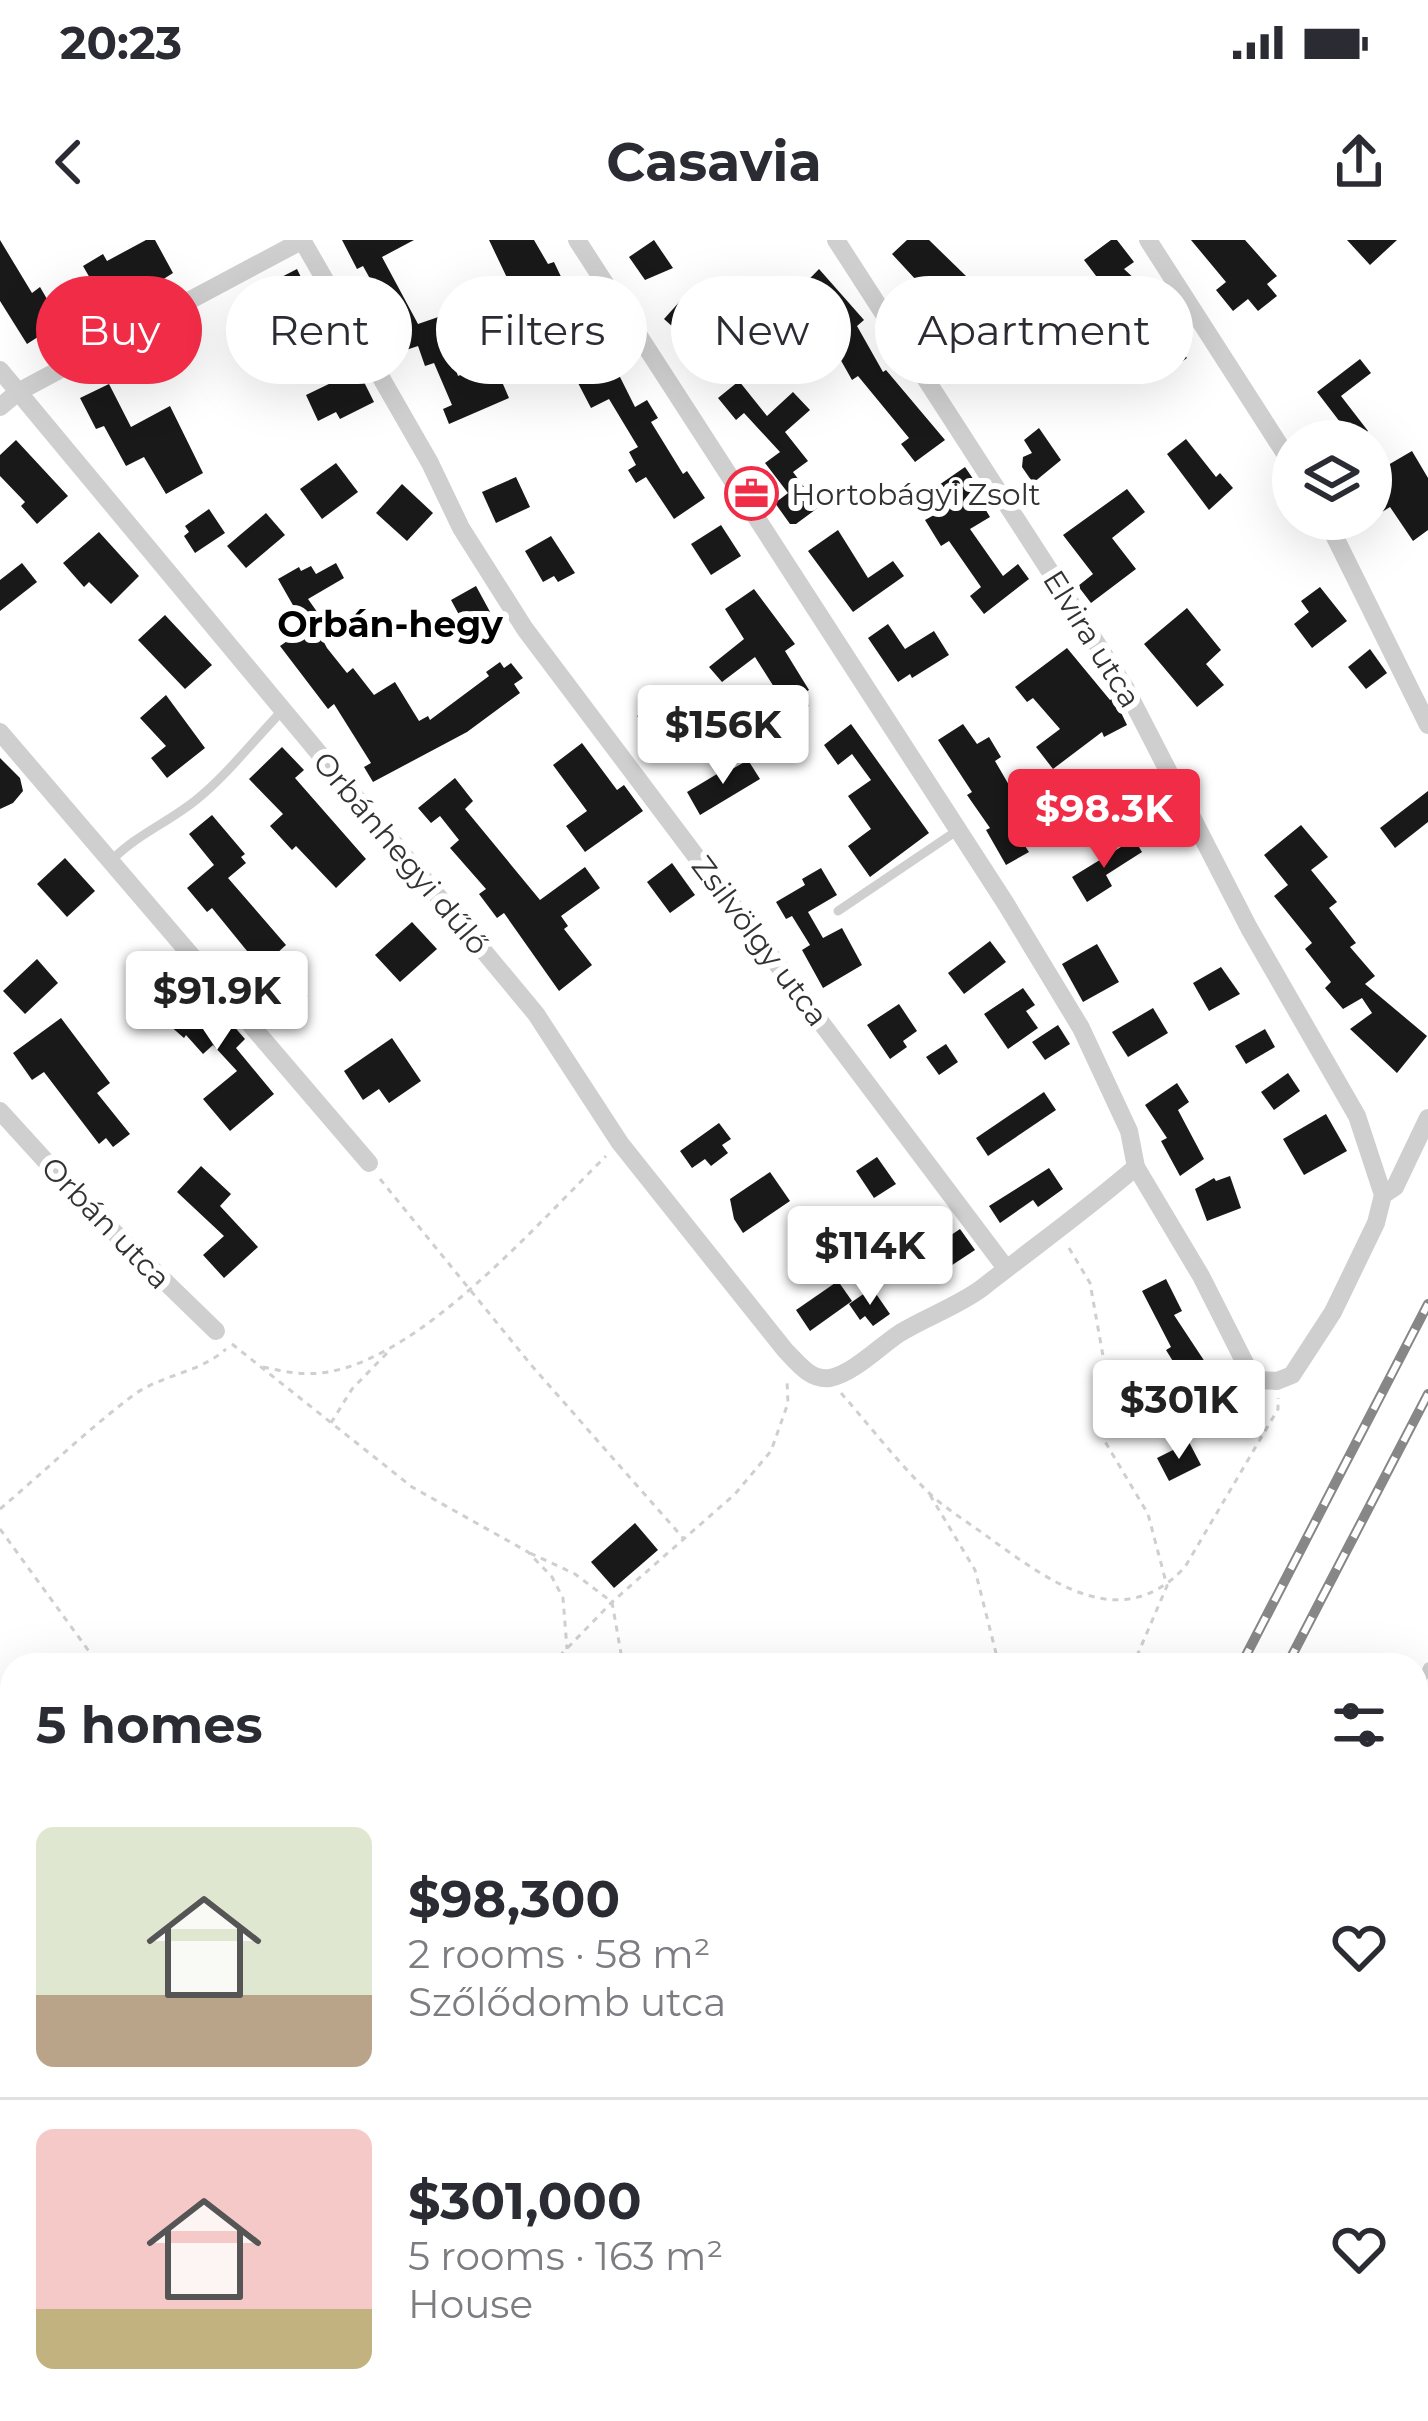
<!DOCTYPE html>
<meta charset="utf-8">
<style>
body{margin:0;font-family:Montserrat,sans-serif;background:#f2f2f3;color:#2b2b33;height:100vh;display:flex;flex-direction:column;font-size:45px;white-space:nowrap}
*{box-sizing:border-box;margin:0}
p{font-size:39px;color:#7c7c81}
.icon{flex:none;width:66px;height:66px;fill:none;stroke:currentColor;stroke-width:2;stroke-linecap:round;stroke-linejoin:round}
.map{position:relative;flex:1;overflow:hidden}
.details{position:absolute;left:0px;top:1413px;width:1428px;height:768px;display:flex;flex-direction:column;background:#fff;border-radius:36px 36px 0 0;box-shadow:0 12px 48px #0002}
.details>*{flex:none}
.guide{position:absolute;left:36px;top:36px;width:1356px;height:108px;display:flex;gap:24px}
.controls{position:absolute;left:1272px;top:180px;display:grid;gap:24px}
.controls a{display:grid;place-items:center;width:120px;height:120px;border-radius:50%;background:#fff;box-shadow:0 12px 48px #0002;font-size:60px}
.price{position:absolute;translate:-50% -102px;padding:0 27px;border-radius:12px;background:#fff;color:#222;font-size:39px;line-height:78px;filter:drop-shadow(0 3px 6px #0008)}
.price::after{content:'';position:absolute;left:50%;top:72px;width:36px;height:27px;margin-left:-18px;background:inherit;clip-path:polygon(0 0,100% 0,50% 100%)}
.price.on{background:#f02c47;color:#fff}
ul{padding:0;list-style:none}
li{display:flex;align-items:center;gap:36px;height:300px;padding:0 36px}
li+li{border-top:3px solid #e1e1e2}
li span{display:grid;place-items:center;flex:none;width:336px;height:240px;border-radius:18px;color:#555}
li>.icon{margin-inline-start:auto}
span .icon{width:144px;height:144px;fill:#fffc;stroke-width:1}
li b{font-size:51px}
h2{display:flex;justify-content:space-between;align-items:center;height:144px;padding:0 36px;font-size:51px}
.pill{padding:0 42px;border-radius:54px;background:#fff;box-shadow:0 12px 48px #0002;font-size:42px;line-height:108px}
.pill.on{background:#f02c47;color:#fff}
.status{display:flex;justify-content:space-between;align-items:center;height:84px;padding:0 60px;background:#fff;direction:ltr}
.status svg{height:33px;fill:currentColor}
header{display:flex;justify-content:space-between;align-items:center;height:156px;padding:0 36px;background:#fff;font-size:54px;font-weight:700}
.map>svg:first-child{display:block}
.building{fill:#191919}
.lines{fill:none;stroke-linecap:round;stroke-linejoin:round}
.path{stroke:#cfcfcf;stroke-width:3;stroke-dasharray:6 6;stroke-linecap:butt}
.service{stroke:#cfcfcf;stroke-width:9}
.minor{stroke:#cfcfcf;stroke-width:18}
.rail-casing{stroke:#878787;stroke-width:10}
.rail{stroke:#fff;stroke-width:6;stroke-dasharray:18;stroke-linecap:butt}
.labels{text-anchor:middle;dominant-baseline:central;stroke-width:12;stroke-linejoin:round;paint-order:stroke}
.poi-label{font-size:30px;fill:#323232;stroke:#fff;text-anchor:start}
.street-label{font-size:30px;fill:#323232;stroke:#fff}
.quarter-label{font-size:36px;font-weight:bold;fill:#000;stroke:#fff}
</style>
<div class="status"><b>20:23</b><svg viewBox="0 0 49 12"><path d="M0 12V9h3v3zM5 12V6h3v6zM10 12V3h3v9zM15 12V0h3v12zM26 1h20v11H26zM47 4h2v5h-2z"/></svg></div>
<header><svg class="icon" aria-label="back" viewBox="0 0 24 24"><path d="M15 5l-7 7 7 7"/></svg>Casavia<svg class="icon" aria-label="share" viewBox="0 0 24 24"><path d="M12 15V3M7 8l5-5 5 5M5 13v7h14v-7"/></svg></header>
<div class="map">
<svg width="1428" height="2181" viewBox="0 0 1428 2181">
<rect width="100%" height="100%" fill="#fff"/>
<g class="building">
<polygon points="0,0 32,53 40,47 54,71 48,75 55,86 27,104 0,61"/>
<polygon points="146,0 155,0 173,33 110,73 83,26 103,14 107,21"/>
<polygon points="342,0 414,0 382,17 418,84 447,74 456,98 446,102 458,136 493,121 509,158 449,184 443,169 452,165 434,123 425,126 418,106 400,112 390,84 386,86 372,59 379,55 363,26 357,29"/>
<polygon points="489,0 534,0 548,24 554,22 564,43 519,63"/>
<polygon points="654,0 673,28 645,40 629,17"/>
<polygon points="907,0 929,0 967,37 933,66 930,63 920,71 904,53 917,41 892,14"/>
<polygon points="1111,0 1117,0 1134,22 1124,29 1165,67 1156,76 1187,118 1168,132 1147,105 1108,68 1115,61 1084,20"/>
<polygon points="1191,0 1245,0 1277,36 1267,44 1277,56 1258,71 1248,59 1233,71 1216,50 1226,42"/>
<polygon points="1347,0 1397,0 1370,25"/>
<polygon points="297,29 312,60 304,64 338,108 302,132 269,82 258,87 243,57"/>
<polygon points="819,29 864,80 857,86 883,132 886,130 945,200 915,222 901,204 909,198 858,136 852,140 839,117 845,114 814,78 790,59"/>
<polygon points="690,50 709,68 683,96 664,79"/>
<polygon points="972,71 1011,121 981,144 962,119 967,115 947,91"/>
<polygon points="610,117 635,167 647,160 658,178 651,182 683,234 687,231 705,258 674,279 646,237 636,243 628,230 636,225 629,212 638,207 609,159 591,168 578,143 601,132 597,124"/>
<polygon points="1360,119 1371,133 1341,156 1368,191 1364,194 1370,201 1316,201 1340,182 1317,152"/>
<polygon points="358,130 374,162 340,179 336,172 318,181 306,155"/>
<polygon points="739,141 767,176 793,152 810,170 785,192 808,221 793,232 819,267 796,284 790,284 775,263 788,253 765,223 780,212 744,173 736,180 718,158"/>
<polygon points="109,144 131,187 170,166 203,233 166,254 144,217 126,226 104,186 96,189 80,158"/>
<polygon points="1039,188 1061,220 1033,243 1022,227 1023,217 1032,213 1024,200"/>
<polygon points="1186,199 1216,237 1220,233 1233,248 1209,270 1167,214"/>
<polygon points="16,200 68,256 37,284 21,266 25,262 0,236 0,215"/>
<polygon points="1371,203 1388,225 1412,211 1428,238 1428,290 1413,301 1390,267 1371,279"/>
<polygon points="336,223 358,252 322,279 300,249"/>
<polygon points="965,227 980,249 975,252 990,277 970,289 1003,336 1018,324 1029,339 984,374 970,356 981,347 949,301 941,306 925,280 952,265 939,245"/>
<polygon points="516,237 530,267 496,283 482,252"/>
<polygon points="402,244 433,273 407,301 376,273"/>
<polygon points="1127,249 1145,272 1112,298 1136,329 1091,363 1078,346 1093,334 1063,295"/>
<polygon points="209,269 225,293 195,313 184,296 189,292 185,286"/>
<polygon points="266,273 285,295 246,328 227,306"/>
<polygon points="721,285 741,316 711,335 691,304"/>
<polygon points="838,290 868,338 893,321 904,336 853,372 808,311"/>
<polygon points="99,292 139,336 111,364 89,342 84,347 63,323"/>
<polygon points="551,296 575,333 558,342 554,336 543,342 525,311"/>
<polygon points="22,323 37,342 0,371 0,340"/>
<polygon points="336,323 344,338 308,359 327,386 319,393 327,408 347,433 353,428 374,455 395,442 419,481 428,476 430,480 489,436 486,432 500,422 504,428 511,423 523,438 514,444 520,453 467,492 373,542 364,527 371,523 334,464 328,469 280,406 306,388 278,339 299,327 301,331 311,326 316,334"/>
<polygon points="476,346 501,392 481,403 473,390 469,393 451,360"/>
<polygon points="1320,347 1347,381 1312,408 1294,384 1309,372 1301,361"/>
<polygon points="754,349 795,404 785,411 809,450 802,454 809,466 781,483 763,454 774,447 755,417 722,442 709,427 744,399 725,369"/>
<polygon points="1187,368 1221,410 1206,424 1224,445 1197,467 1144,404"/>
<polygon points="165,375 212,425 185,449 138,400"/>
<polygon points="888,384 905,409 934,391 949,415 912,438 910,434 898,442 868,398"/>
<polygon points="1067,408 1110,460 1114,458 1127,485 1104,497 1102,492 1053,529 1036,507 1060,489 1033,458 1027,462 1015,447"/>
<polygon points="1370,409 1387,433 1366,449 1348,427"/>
<polygon points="166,455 205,508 167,538 151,518 166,506 140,478"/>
<polygon points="657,462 662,469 670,464 688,491 660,510 637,476"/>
<polygon points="851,484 929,593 870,637 848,606 871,589 848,556 871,540 852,514 838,525 824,505"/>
<polygon points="963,484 977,504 989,497 1001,517 995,521 1034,588 1019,597 1029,612 1006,625 986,590 990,588 967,555 972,552 938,500"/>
<polygon points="582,503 617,550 624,545 643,571 585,612 566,586 587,571 553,525"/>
<polygon points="282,507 304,530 295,538 366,619 336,648 296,606 292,610 270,586 283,574 249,539"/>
<polygon points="0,518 20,538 23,551 13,563 0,569"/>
<polygon points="748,520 760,539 700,575 687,552 732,525 734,528"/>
<polygon points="455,538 473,561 465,569 540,660 585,627 600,648 561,676 568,686 564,689 592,725 559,751 504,673 497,678 479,654 486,649 450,608 459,600 440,576 431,583 418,568"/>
<polygon points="1152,545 1164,564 1127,586 1116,567"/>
<polygon points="1428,551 1428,582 1395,608 1380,588"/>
<polygon points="212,575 245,614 241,617 246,623 228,638 286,705 276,714 308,756 271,784 248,754 269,738 212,668 207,672 187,648 214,625 189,594"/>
<polygon points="1301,585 1328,617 1311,630 1337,662 1329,668 1356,703 1350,707 1375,736 1365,744 1427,796 1397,833 1350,789 1372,773 1362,758 1343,769 1325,748 1331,742 1305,709 1312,703 1274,656 1288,645 1264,615"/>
<polygon points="1134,599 1142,612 1106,635 1112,646 1087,662 1072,637"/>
<polygon points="65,618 95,651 67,677 37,644"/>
<polygon points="672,623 695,655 670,673 647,642"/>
<polygon points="821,628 837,655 808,672 823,698 842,688 862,725 823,748 802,710 810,705 792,676 786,679 776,662 805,645 802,639"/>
<polygon points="412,682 437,709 400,742 375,715"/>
<polygon points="990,701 1006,722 964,754 948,733"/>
<polygon points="1097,704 1119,742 1083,762 1062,724"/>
<polygon points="37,719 58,743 25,774 3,751"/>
<polygon points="1221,727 1240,754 1209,771 1193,743"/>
<polygon points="180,738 225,776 245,799 236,808 274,854 230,891 203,859 237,831 213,805 203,814 186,795 184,798 161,778 168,769 159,762"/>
<polygon points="1023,748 1035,765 1026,771 1038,788 1008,809 984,774"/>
<polygon points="899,764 917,791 903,801 907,807 890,819 867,785"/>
<polygon points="1153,768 1168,793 1128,817 1112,792"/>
<polygon points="61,778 110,843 97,853 130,894 113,907 106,898 99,904 44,832 32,840 13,813"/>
<polygon points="1058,785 1070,804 1045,820 1032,802"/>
<polygon points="1265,789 1275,807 1246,824 1235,806"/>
<polygon points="392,798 421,841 389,863 379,849 363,860 344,831"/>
<polygon points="946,804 958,822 939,835 926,817"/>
<polygon points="1288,833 1300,851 1274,870 1261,852"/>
<polygon points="1177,843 1189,862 1178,870 1204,919 1180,936 1161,901 1167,898 1145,865"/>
<polygon points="1044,852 1056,870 988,916 976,898"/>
<polygon points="1326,874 1347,911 1304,935 1283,899"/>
<polygon points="719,883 731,899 722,905 728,913 711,926 705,919 692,928 680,911"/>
<polygon points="877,917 896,944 874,958 856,931"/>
<polygon points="201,926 231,954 220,966 258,1007 224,1038 203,1015 224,996 177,952"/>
<polygon points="1049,928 1063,949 1038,967 1033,960 1000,983 989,966"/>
<polygon points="770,932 790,961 743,993 734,979 730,959"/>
<polygon points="1230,936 1241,968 1207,981 1195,949 1214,938 1216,941"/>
<polygon points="960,989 975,1010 937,1035 923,1014"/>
<polygon points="899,1002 911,1020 889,1035 877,1017"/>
<polygon points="1166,1039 1182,1071 1174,1075 1207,1125 1202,1128 1229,1171 1211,1183 1166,1110 1171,1107 1142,1051"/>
<polygon points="838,1041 852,1061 810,1091 796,1070"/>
<polygon points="872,1048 890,1074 873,1086 865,1076 860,1080 849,1064"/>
<polygon points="1140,1127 1159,1156 1139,1169 1121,1140"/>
<polygon points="1189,1202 1201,1225 1169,1241 1157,1218"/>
<polygon points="635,1283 658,1310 614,1348 591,1322"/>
</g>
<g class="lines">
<g class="path">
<polyline points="380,939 532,1126 683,1298"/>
<polyline points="1069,1008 1090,1043 1103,1116 1097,1188 1148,1274 1167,1346 1133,1425"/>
<polyline points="232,1104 412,1247 528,1312 552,1337 563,1358 567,1409"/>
<path d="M263,1127c22,5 42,9 65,5 95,-16 210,-149 278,-216"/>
<path d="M841,1153c28,32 55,67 85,97 19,19 45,34 66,50 60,43 130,95 193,27l93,-158v-11"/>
<polyline points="331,1183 352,1149 388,1112"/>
<polyline points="930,1255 975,1330 999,1425"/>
<path d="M0,1269c45,-38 88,-80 135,-115 29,-20 64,-21 91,-45"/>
<polyline points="0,1289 99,1425"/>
<polyline points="530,1313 575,1334 612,1362 623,1425"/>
<polyline points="551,1425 612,1362 735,1254 771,1211 788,1163 787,1141"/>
<polyline points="619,2169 622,2181"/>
<polyline points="623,2169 634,2181"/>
<polyline points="766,2181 772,2169"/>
</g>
<g class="service">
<path d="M112,620c24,-25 57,-38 84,-60 31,-25 58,-60 86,-89"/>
<polyline points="838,671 958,590"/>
<polyline points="1416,1453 1428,1427"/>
<polyline points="1416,1550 1428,1527"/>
<polyline points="1416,2035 1428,2012"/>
<polyline points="1416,2144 1428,2150"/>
<polyline points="1041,2181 1048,2169"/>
<polyline points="1086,2181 1092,2169"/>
<polyline points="1340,2181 1346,2169"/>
<polyline points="1424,2181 1428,2173"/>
</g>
<g class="minor">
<polyline points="302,0 430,223 461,288 525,389 1005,1027"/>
<polyline points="577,0 1006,664 1081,788 1129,891 1136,927 1201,1036 1246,1125 1259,1140 1277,1141 1292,1135 1333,1072 1376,983 1383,955 1357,876 1249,688 1126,449 836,0"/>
<polyline points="1148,0 1293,226"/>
<path d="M0,130l536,644 84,129 165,207c12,12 25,31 45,28 24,-5 50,-32 70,-45 26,-16 58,-27 82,-45 51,-40 104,-78 154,-121"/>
<polyline points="0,167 18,152 303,0"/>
<polyline points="1326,279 1428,485"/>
<polyline points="0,492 369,923"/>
<polyline points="0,871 81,960 216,1091"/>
<polyline points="1383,955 1395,947 1428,878"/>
</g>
<defs>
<g id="rail">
<polyline points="1241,1425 1428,1064"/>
<polyline points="1287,1425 1428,1154"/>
<polyline points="1416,1631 1428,1608"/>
<polyline points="1416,1660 1428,1637"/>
<polyline points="1416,1690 1428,1667"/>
<polyline points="1416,1768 1428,1745"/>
<polyline points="1416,1797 1428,1774"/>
<polyline points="1416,1826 1428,1803"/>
<polyline points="1416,1979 1428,1956"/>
<polyline points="862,2181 868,2169"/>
<polyline points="895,2181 901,2169"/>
<polyline points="1131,2181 1137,2169"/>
<polyline points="1161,2181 1167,2169"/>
<polyline points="1202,2181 1208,2169"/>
<polyline points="1232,2181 1238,2169"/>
<polyline points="1311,2181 1318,2169"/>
</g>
</defs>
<use href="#rail" class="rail-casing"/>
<use href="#rail" class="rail"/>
</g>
<defs>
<symbol id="office-ring" viewBox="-11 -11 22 22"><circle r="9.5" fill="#fff" stroke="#f02c47" stroke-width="1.5"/><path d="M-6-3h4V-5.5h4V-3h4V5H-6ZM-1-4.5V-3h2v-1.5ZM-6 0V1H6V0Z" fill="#f02c47"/></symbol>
</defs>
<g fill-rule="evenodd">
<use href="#office-ring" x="722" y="224" width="59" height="59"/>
</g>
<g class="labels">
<g class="poi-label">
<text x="791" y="254">Hortobágyi Zsolt</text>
</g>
<g class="street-label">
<text transform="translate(1092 399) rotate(58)">Elvira utca</text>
<text transform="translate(401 613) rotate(50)">Orbánhegyi dűlő</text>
<text transform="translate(760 701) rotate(53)">Zsilvölgy utca</text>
<text transform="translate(106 983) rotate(46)">Orbán utca</text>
</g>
<g class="quarter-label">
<text x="390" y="384">Orbán-hegy</text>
</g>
</g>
</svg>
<div class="controls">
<a><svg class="icon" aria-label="layers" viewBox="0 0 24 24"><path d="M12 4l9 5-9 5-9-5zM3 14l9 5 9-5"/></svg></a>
</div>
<b class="price" style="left:723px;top:547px">$156K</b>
<b class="price on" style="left:1104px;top:631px">$98.3K</b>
<b class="price" style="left:217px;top:813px">$91.9K</b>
<b class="price" style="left:870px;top:1068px">$114K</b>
<b class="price" style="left:1179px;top:1222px">$301K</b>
<div class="guide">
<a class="pill on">Buy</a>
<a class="pill">Rent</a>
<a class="pill">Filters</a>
<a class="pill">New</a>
<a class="pill">Apartment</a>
</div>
<section class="details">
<h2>5 homes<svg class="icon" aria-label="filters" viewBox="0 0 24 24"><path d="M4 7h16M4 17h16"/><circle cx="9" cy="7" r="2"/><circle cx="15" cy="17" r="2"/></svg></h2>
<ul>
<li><span style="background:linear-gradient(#dfe7d0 70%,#b9a48a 0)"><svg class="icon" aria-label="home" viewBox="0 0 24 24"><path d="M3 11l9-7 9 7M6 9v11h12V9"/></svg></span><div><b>$98,300</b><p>2 rooms · 58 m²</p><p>Szőlődomb utca</p></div><svg class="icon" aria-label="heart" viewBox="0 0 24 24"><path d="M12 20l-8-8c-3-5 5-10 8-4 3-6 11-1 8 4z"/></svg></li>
<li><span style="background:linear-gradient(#f6c9c9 75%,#c2b280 0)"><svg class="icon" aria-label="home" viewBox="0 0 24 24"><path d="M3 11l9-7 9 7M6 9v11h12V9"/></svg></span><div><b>$301,000</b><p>5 rooms · 163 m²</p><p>House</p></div><svg class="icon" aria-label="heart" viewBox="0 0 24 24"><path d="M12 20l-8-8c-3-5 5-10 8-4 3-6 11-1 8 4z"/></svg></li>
</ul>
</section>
</div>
